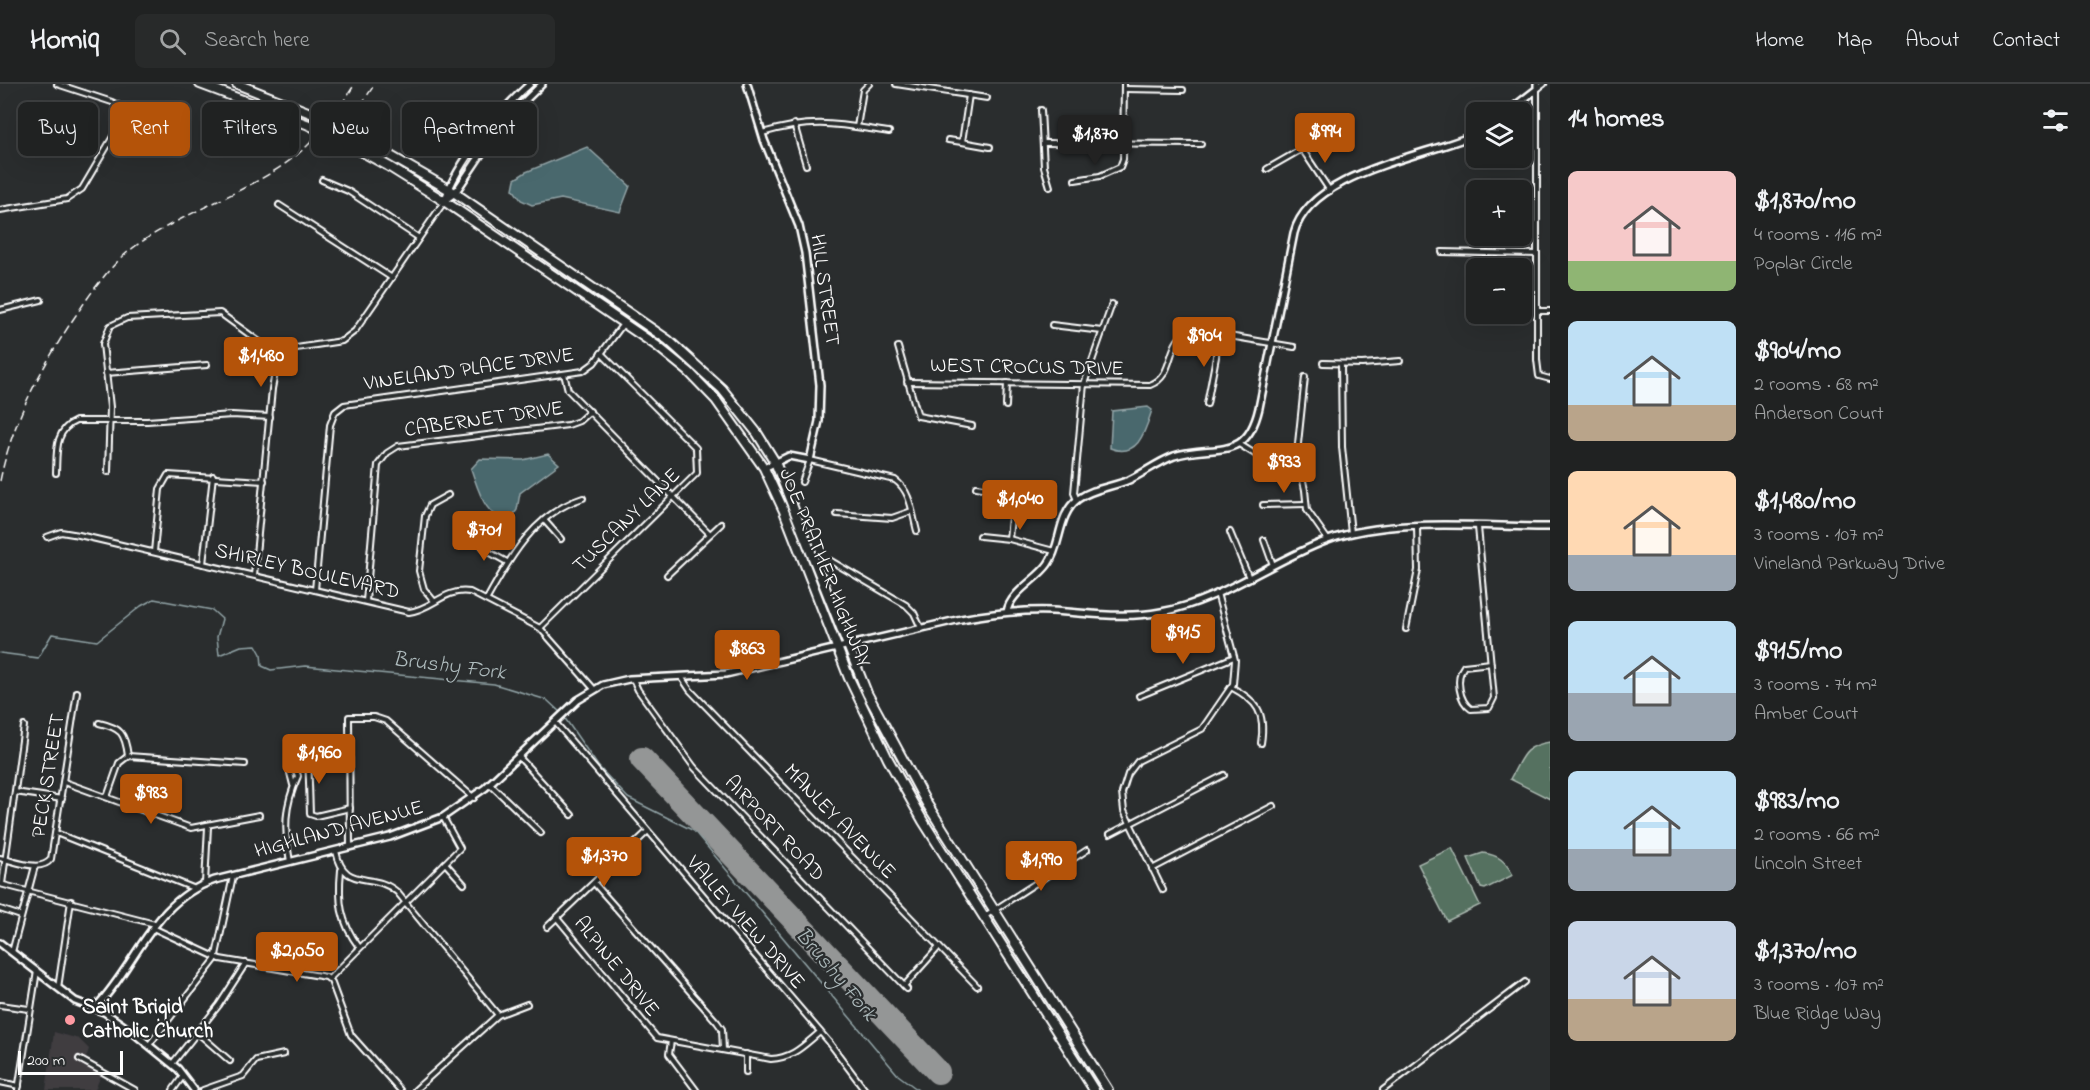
<!DOCTYPE html>
<meta charset="utf-8">
<style>
body{margin:0;font-family:"Indie Flower",sans-serif;background:#282a2a;color:#f1f3f6;height:100vh;display:flex;flex-direction:column;font-size:22px;white-space:nowrap}
*{box-sizing:border-box;margin:0}
p{font-size:20px;color:#a2a4a5}
.icon{flex:none;width:33px;height:33px;fill:none;stroke:currentColor;stroke-width:2;stroke-linecap:round;stroke-linejoin:round}
.map{position:relative;flex:1;overflow:hidden}
.side{display:flex;flex-direction:column;background:#202222;width:540px}
.side>*{flex:none}
.guide{position:absolute;left:18px;top:18px;width:570px;height:54px;display:flex;gap:12px}
.controls{position:absolute;left:1466px;top:18px;display:grid;gap:12px}
.controls a{display:grid;place-items:center;width:66px;height:66px;border-radius:9px;background:#202222;box-shadow:0 6px 24px #0002,0 0 0 2px #3d3f40;font-size:30px}
.scale{position:absolute;left:18px;bottom:15px;width:105px;box-sizing:border-box;padding-left:6px;border:3px solid #fff;border-top:0;font-size:16px;line-height:21px;white-space:nowrap;color:#fff;-webkit-text-stroke:4px #2a2d2e;paint-order:stroke}
.price{position:absolute;translate:-50% -51px;padding:0 14px;border-radius:6px;background:#b45309;color:#fff;font-size:20px;line-height:39px;filter:drop-shadow(0 2px 3px #0008)}
.price::after{content:'';position:absolute;left:50%;top:36px;width:18px;height:14px;margin-left:-9px;background:inherit;clip-path:polygon(0 0,100% 0,50% 100%)}
.price.selected{background:#222;color:#fff}
ul{padding:0;list-style:none}
li{display:flex;align-items:center;gap:18px;height:150px;padding:0 18px}
li span{display:grid;place-items:center;flex:none;width:168px;height:120px;border-radius:9px;color:#555}
li>.icon{margin-inline-start:auto}
span .icon{width:72px;height:72px;fill:#fffc;stroke-width:1}
li b{font-size:26px}
h2{display:flex;justify-content:space-between;align-items:center;height:72px;padding:0 18px;font-size:26px}
.pill{padding:0 21px;border-radius:9px;background:#202222;box-shadow:0 6px 24px #0002,0 0 0 2px #3d3f40;font-size:21px;line-height:54px}
.pill.selected{background:#b45309;color:#fff}
header{display:flex;align-items:center;gap:36px;box-sizing:border-box;height:84px;padding:0 30px;background:#202222;border-bottom:2px solid #3d3f40}
header strong{font-size:28px}
nav{display:flex;gap:33px;margin-inline-start:auto;font-size:21px}
.search{width:420px;height:54px;background:#282a2a;display:flex;align-items:center;gap:15px;box-sizing:border-box;padding:0 21px;border-radius:9px;color:#a2a4a5;font-size:22px}
main{display:flex;flex:1;min-height:0}
.map>svg:first-child{display:block}
.built{fill:#3f3c41}
.green{fill:#557160;stroke:#aab8b0;stroke-width:1.5}
.water{fill:#4a676d;stroke:#92a4a7;stroke-width:1.5}
.lines{fill:none;stroke-linecap:round;stroke-linejoin:round}
.stream{stroke:#92a4a7;stroke-width:1.5}
.runway{stroke:#949696;stroke-width:24}
.street-casing{stroke:#fff;stroke-width:8}
.secondary-casing{stroke:#fff;stroke-width:10}
.highway-casing{stroke:#fff;stroke-width:12}
.street{stroke:#2a2d2e;stroke-width:4}
.secondary{stroke:#2a2d2e;stroke-width:5}
.highway{stroke:#2a2d2e;stroke-width:8}
.rail{stroke:#fff;stroke-width:1.5;stroke-dasharray:9 4.5;stroke-linecap:butt}
.highway-bridge-casing{stroke:#fff;stroke-width:12;stroke-linecap:butt}
.highway-bridge{stroke:#2a2d2e;stroke-width:8}
.poi-dot{fill:#ff9aa2;stroke:#2a2d2e;stroke-width:2}
.labels{text-anchor:middle;dominant-baseline:central;stroke-width:4.5;stroke-linejoin:round;paint-order:stroke}
.street-label{font-size:21px;fill:#fff;stroke:#2a2d2e}
.poi-label{font-size:21px;font-weight:bold;fill:#fff;stroke:#2a2d2e;text-anchor:start}
.water-label{font-size:22px;font-style:italic;fill:#aebbbd;stroke:#2a2d2e}
</style>
<header>
<strong>Homiq</strong>
<div class="search"><svg class="icon" aria-label="search" viewBox="0 0 24 24"><circle cx="10" cy="10" r="6"/><path d="M15 15l6 6"/></svg>Search here</div>
<nav><a>Home</a><a>Map</a><a>About</a><a>Contact</a></nav>
</header>
<main>
<div class="map">
<svg width="1550" height="1006" viewBox="0 0 1550 1006">
<rect width="100%" height="100%" fill="#2a2d2e"/>
<filter id="ink" filterUnits="userSpaceOnUse"><feTurbulence type="fractalNoise" baseFrequency=".0167" numOctaves="2"/><feDisplacementMap in="SourceGraphic" scale="12" xChannelSelector="R" yChannelSelector="G"/><feConvolveMatrix kernelMatrix="1 2 1 2 8 2 1 2 1" color-interpolation-filters="sRGB"/></filter>
<g filter="url(#ink)">
<polygon class="built" points="54,948 79,955 89,965 86,974 104,984 95,1006 46,1006"/>
<g class="green">
<path d="M1550,658v57l-40,-20c12,-21 12,-33 40,-37z"/>
<polygon points="1452,764 1480,821 1447,837 1418,780"/>
<path d="M1483,769c16,2 22,8 30,22l-28,14 -4,-1 -13,-30z"/>
</g>
<g class="water">
<polygon points="587,63 630,102 620,128 561,115 532,121 521,116 513,105 515,95 526,88"/>
<path d="M1148,323l4,3c-7,22 -14,49 -42,38l2,-37z"/>
<path d="M548,370l11,10 -39,29 -3,17 -5,7c-26,7 -34,-29 -41,-48l9,-10 43,1z"/>
</g>
<g class="lines">
<g class="stream">
<polyline points="0,569 38,574 52,550 97,557 141,522 154,515 212,526 222,535 217,553 219,571 241,562 256,561 261,570 262,582 271,586 305,582 494,600 547,616 561,629"/>
<polyline points="564,633 598,682 628,714 694,747 898,991 918,1006"/>
</g>
<polyline class="runway" points="642,675 938,988"/>
<defs>
<g id="street">
<polyline points="57,0 112,18 151,38"/>
<polyline points="896,0 987,14"/>
<polyline points="1544,0 1537,5 1537,276 1539,292 1550,295"/>
<polyline points="1124,5 1183,6"/>
<polyline points="1041,26 1044,83 1050,103"/>
<polyline points="794,40 806,81"/>
<polyline points="857,43 863,6 869,0"/>
<path d="M762,49c52,-15 75,-9 127,-1"/>
<polyline points="948,56 962,58 969,11"/>
<polyline points="962,58 990,63"/>
<polyline points="1043,59 1201,60"/>
<polyline points="1302,65 1330,107"/>
<polyline points="1267,85 1302,65 1314,51"/>
<polyline points="322,96 348,107 419,154"/>
<polyline points="1075,96 1100,92 1120,83 1123,75 1124,0"/>
<polyline points="279,121 392,194"/>
<polyline points="0,126 67,115 82,105 128,27"/>
<polyline points="1442,168 1537,170"/>
<polyline points="0,226 41,216"/>
<polyline points="1537,227 1550,227"/>
<polyline points="1052,241 1102,247"/>
<polyline points="898,263 918,332 972,342"/>
<polyline points="1323,279 1362,280 1400,277"/>
<polyline points="1341,280 1342,363 1351,449"/>
<polyline points="106,289 207,281"/>
<polyline points="564,290 568,306 710,450"/>
<polyline points="1305,293 1297,369 1305,406 1307,426 1328,456"/>
<path d="M907,298l243,3c28,-10 13,-48 44,-55l100,17"/>
<polyline points="1207,320 1216,273 1217,249"/>
<polyline points="1006,322 1007,299"/>
<polyline points="1239,360 1258,372"/>
<polyline points="1266,387 1300,385"/>
<polyline points="108,388 110,323 103,260 110,242 127,234 220,229 280,273"/>
<path d="M56,389c1,-20 -2,-43 20,-52h71l85,-6 38,2"/>
<path d="M802,398l8,-22 85,20c16,11 17,33 22,51"/>
<polyline points="976,403 989,405 1006,416 1011,433 1009,455"/>
<polyline points="1077,416 1074,409 1084,300 1112,220"/>
<polyline points="1263,421 1306,420"/>
<polyline points="837,430 892,434 912,427"/>
<polyline points="544,436 561,455"/>
<path d="M1478,443l16,171 -5,10 -18,1c-12,-8 -16,-31 -7,-43l27,-3"/>
<polyline points="1230,448 1249,494"/>
<polyline points="980,452 1009,455 1054,467"/>
<path d="M47,453l14,-5 18,3 330,77c24,-3 35,-24 61,-20l70,36 54,61"/>
<polyline points="1264,456 1273,481"/>
<polyline points="478,457 487,467 507,478"/>
<polyline points="154,468 160,405 168,391 264,397"/>
<polyline points="831,477 906,521 914,529 921,544"/>
<polyline points="203,480 213,392"/>
<polyline points="254,491 272,305 277,278 290,265 342,257 355,247 444,118"/>
<polyline points="667,491 721,440"/>
<polyline points="315,506 330,341 335,328 344,321 583,287 594,279 623,240"/>
<path d="M487,515c23,-42 48,-86 96,-101"/>
<polyline points="366,517 378,381 387,369 398,362 568,341 579,337 590,327"/>
<polyline points="434,517 424,505 419,487 425,432 430,421 448,411"/>
<polyline points="540,544 697,389 696,364 601,269"/>
<polyline points="1406,545 1418,486 1417,443"/>
<polyline points="682,594 690,606 977,902"/>
<polyline points="633,595 638,606 694,683 907,905"/>
<path d="M1231,603c26,14 35,25 30,56"/>
<polyline points="1139,612 1234,573"/>
<polyline points="555,638 829,958 865,1006"/>
<path d="M99,639c22,5 26,10 29,33"/>
<polyline points="305,657 308,667 310,730 316,732 350,724"/>
<polyline points="519,673 572,731"/>
<polyline points="64,698 191,744 259,731"/>
<polyline points="490,700 541,749"/>
<polyline points="15,708 62,715"/>
<polyline points="107,713 119,679 128,672 245,680"/>
<polyline points="56,749 193,804"/>
<polyline points="1110,750 1224,691"/>
<polyline points="350,763 349,633 374,633 386,637 474,714"/>
<path d="M336,767c8,41 36,19 61,41l101,123"/>
<path d="M0,774c15,3 41,15 51,1l26,-167"/>
<path d="M290,778c-6,-34 -6,-55 8,-86l-2,-6 -6,3 3,12"/>
<polyline points="445,779 464,800"/>
<polyline points="1152,785 1273,722"/>
<path d="M341,786c-3,30 -1,52 18,77"/>
<polyline points="205,799 208,743"/>
<polyline points="594,799 717,938 722,945 723,966"/>
<polyline points="0,800 155,840"/>
<polyline points="2,800 24,642"/>
<polyline points="1163,806 1124,727 1122,709 1128,690 1138,677 1202,645 1233,600 1235,576 1217,509"/>
<polyline points="0,825 21,832"/>
<polyline points="985,832 1087,766"/>
<path d="M557,834l100,120 114,21c22,-1 33,-14 49,-27"/>
<polyline points="547,843 647,748"/>
<polyline points="153,844 220,875 326,893 331,897 351,951 400,1006"/>
<polyline points="12,868 35,782"/>
<polyline points="329,895 460,764 443,733"/>
<polyline points="904,902 939,863"/>
<polyline points="58,904 71,817"/>
<polyline points="0,921 29,925"/>
<polyline points="198,949 230,977"/>
<polyline points="671,957 669,970 696,1006"/>
<polyline points="149,961 215,876 233,792"/>
<polyline points="79,975 135,1006"/>
<polyline points="172,980 219,921 246,879"/>
<polyline points="746,988 746,970"/>
<polyline points="0,998 19,1002"/>
<polyline points="18,1006 37,887"/>
<polyline points="173,1006 183,992"/>
<polyline points="203,1006 243,992 256,976 284,970"/>
<polyline points="415,1006 498,931 527,920"/>
<polyline points="1383,1006 1525,898"/>
</g>
<g id="secondary">
<polyline points="747,0 764,56 799,142 805,169 820,301 819,337 810,376 789,372 764,384"/>
<polyline points="1507,28 1537,5 1537,0"/>
<path d="M445,116c11,-36 56,-91 85,-116"/>
<polyline points="444,117 455,109 502,39 542,0"/>
<path d="M1007,528c3,-20 30,-32 41,-48 14,-20 9,-49 30,-65 15,-11 35,-12 51,-19 15,-7 29,-18 45,-24 40,-13 72,8 85,-48l35,-175c16,-61 131,-76 182,-99"/>
<polyline points="0,859 75,917 104,928 130,946 178,985 194,1006"/>
<path d="M95,924c42,-43 58,-108 120,-128l175,-43 53,-20 42,-29 93,-88 25,-15 26,-6 97,-5 235,-55c31,-6 60,-9 91,-8 37,2 72,8 109,1 60,-11 110,-51 167,-72 63,-23 154,-13 222,-13"/>
</g>
<g id="highway">
<polyline points="200,0 309,41"/>
<polyline points="237,0 318,32"/>
<polyline points="340,43 455,109 668,256 722,305 757,349 775,378 867,609 927,720 1108,1006"/>
<polyline points="335,53 388,82 444,117 657,262 689,288 716,316 764,384 784,427 849,594 888,675 923,737 1094,1006"/>
</g>
</defs>
<use href="#street" class="street-casing"/>
<use href="#secondary" class="secondary-casing"/>
<use href="#highway" class="highway-casing"/>
<use href="#street" class="street"/>
<use href="#secondary" class="secondary"/>
<use href="#highway" class="highway"/>
<g class="rail">
<polyline points="360,22 375,0"/>
<path d="M0,397c12,-59 39,-109 72,-160 17,-25 33,-50 57,-70 52,-41 133,-61 179,-106 19,-18 33,-40 47,-61"/>
</g>
<defs>
<g id="highway-bridge">
<polyline points="318,32 340,43"/>
<polyline points="309,41 335,53"/>
</g>
</defs>
<use href="#highway-bridge" class="highway-bridge-casing"/>
<use href="#highway-bridge" class="highway-bridge"/>
</g>
</g>
<circle class="poi-dot" cx="70" cy="936" r="6"/>
<g class="labels">
<g class="street-label">
<text transform="translate(824 206) rotate(82)">HILL STREET</text>
<text transform="translate(1027 284) rotate(1)">WEST CROCUS DRIVE</text>
<text transform="translate(469 286) rotate(-8)">VINELAND PLACE DRIVE</text>
<text transform="translate(484 336) rotate(-8)">CABERNET DRIVE</text>
<text transform="translate(627 437) rotate(-44)">TUSCANY LANE</text>
<text transform="translate(824 484) rotate(68)">JOE PRATHER HIGHWAY</text>
<text transform="translate(307 488) rotate(13)">SHIRLEY BOULEVARD</text>
<text transform="translate(49 692) rotate(-81)">PECK STREET</text>
<text transform="translate(839 738) rotate(46)">MANLEY AVENUE</text>
<text transform="translate(774 745) rotate(47)">AIRPORT ROAD</text>
<text transform="translate(339 746) rotate(-15)">HIGHLAND AVENUE</text>
<text transform="translate(745 839) rotate(49)">VALLEY VIEW DRIVE</text>
<text transform="translate(616 883) rotate(51)">ALPINE DRIVE</text>
</g>
<g class="poi-label">
<text x="82" y="924">Saint Brigid<tspan x="82" dy="24">Catholic Church</tspan></text>
</g>
<g class="water-label">
<text transform="translate(449 583) rotate(7)">Brushy Fork</text>
<text transform="translate(835 891) rotate(50)">Brushy Fork</text>
</g>
</g>
</svg>
<div class="controls">
<a><svg class="icon" aria-label="layers" viewBox="0 0 24 24"><path d="M12 4l9 5-9 5-9-5zM3 14l9 5 9-5"/></svg></a>
<a>+</a>
<a>−</a>
</div>
<div class="scale">200 m</div>
<b class="price" style="left:1325px;top:80px">$994</b>
<b class="price selected" style="left:1095px;top:82px">$1,870</b>
<b class="price" style="left:1204px;top:284px">$904</b>
<b class="price" style="left:261px;top:304px">$1,480</b>
<b class="price" style="left:1284px;top:410px">$933</b>
<b class="price" style="left:1020px;top:447px">$1,040</b>
<b class="price" style="left:484px;top:478px">$701</b>
<b class="price" style="left:1183px;top:581px">$915</b>
<b class="price" style="left:747px;top:597px">$863</b>
<b class="price" style="left:319px;top:701px">$1,960</b>
<b class="price" style="left:151px;top:741px">$983</b>
<b class="price" style="left:604px;top:804px">$1,370</b>
<b class="price" style="left:1041px;top:808px">$1,990</b>
<b class="price" style="left:297px;top:899px">$2,050</b>
<div class="guide">
<a class="pill">Buy</a>
<a class="pill selected">Rent</a>
<a class="pill">Filters</a>
<a class="pill">New</a>
<a class="pill">Apartment</a>
</div>
</div>
<section class="side">
<h2>14 homes<svg class="icon" aria-label="filters" viewBox="0 0 24 24"><path d="M4 7h16M4 17h16"/><circle cx="9" cy="7" r="2"/><circle cx="15" cy="17" r="2"/></svg></h2>
<ul>
<li><span style="background:linear-gradient(#f6c9c9 75%,#8fb573 0)"><svg class="icon" aria-label="home" viewBox="0 0 24 24"><path d="M3 11l9-7 9 7M6 9v11h12V9"/></svg></span><div><b>$1,870/mo</b><p>4 rooms · 116 m²</p><p>Poplar Circle</p></div></li>
<li><span style="background:linear-gradient(#bfe0f5 70%,#b9a48a 0)"><svg class="icon" aria-label="home" viewBox="0 0 24 24"><path d="M3 11l9-7 9 7M6 9v11h12V9"/></svg></span><div><b>$904/mo</b><p>2 rooms · 68 m²</p><p>Anderson Court</p></div></li>
<li><span style="background:linear-gradient(#ffd9b3 70%,#9aa5b1 0)"><svg class="icon" aria-label="home" viewBox="0 0 24 24"><path d="M3 11l9-7 9 7M6 9v11h12V9"/></svg></span><div><b>$1,480/mo</b><p>3 rooms · 107 m²</p><p>Vineland Parkway Drive</p></div></li>
<li><span style="background:linear-gradient(#bfe0f5 60%,#9aa5b1 0)"><svg class="icon" aria-label="home" viewBox="0 0 24 24"><path d="M3 11l9-7 9 7M6 9v11h12V9"/></svg></span><div><b>$915/mo</b><p>3 rooms · 74 m²</p><p>Amber Court</p></div></li>
<li><span style="background:linear-gradient(#bfe0f5 65%,#9aa5b1 0)"><svg class="icon" aria-label="home" viewBox="0 0 24 24"><path d="M3 11l9-7 9 7M6 9v11h12V9"/></svg></span><div><b>$983/mo</b><p>2 rooms · 66 m²</p><p>Lincoln Street</p></div></li>
<li><span style="background:linear-gradient(#c9d6e8 65%,#b9a48a 0)"><svg class="icon" aria-label="home" viewBox="0 0 24 24"><path d="M3 11l9-7 9 7M6 9v11h12V9"/></svg></span><div><b>$1,370/mo</b><p>3 rooms · 107 m²</p><p>Blue Ridge Way</p></div></li>
</ul>
</section>
</main>
